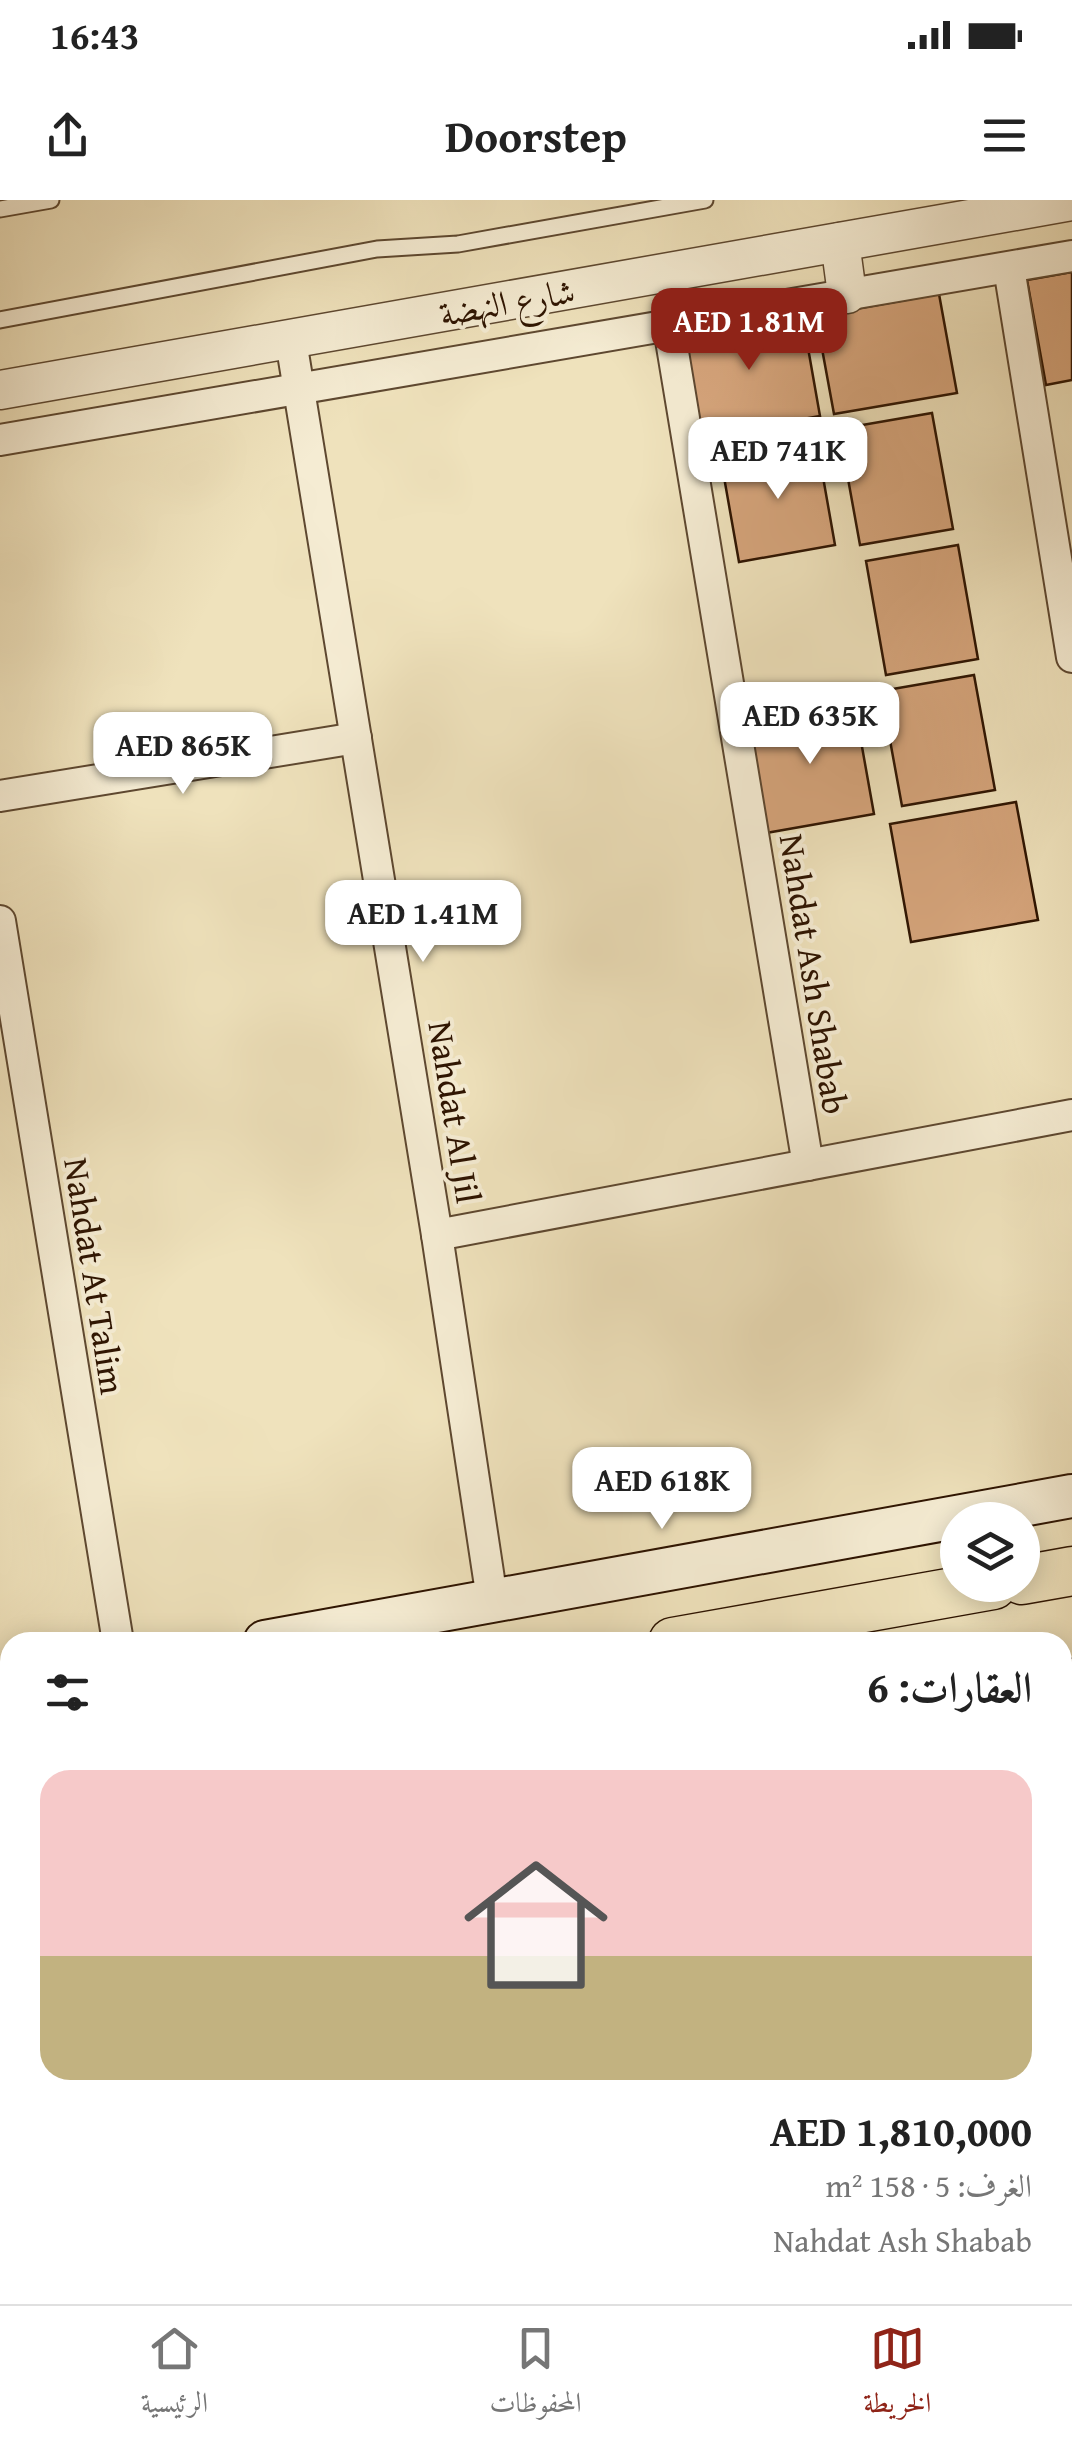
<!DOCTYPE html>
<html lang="ar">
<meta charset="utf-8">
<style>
body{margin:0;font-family:"Gentium Book Plus",Amiri,serif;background:#f2f2f2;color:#222;direction:rtl;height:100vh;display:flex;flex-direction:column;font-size:38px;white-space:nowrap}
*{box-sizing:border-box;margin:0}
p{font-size:32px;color:#767676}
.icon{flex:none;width:55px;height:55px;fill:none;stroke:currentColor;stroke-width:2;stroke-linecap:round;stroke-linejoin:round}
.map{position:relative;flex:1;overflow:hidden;direction:ltr}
.drawer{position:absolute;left:0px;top:1432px;width:1072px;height:672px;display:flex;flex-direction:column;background:#fff;border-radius:30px 30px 0 0;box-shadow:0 5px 25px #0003;direction:rtl}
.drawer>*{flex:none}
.controls{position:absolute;left:940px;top:1302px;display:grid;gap:20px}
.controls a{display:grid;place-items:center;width:100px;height:100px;border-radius:50%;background:#fff;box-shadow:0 5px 25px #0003;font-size:50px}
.price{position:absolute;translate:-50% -85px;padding:0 22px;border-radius:20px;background:#fff;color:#222;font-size:32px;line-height:65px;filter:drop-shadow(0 2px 5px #0008)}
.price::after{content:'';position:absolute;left:50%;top:60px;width:30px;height:22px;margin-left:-15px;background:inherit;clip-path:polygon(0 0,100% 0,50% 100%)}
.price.current{background:#8f2418;color:#fff}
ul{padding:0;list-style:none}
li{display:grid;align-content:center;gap:20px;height:530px;padding:0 40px}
li span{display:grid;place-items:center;height:310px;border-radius:30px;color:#555}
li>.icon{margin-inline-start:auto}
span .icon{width:180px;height:180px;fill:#fffc;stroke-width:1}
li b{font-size:42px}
h2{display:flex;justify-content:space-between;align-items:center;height:120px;padding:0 40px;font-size:42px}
.status{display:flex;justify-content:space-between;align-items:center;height:70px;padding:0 50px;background:#fff;direction:ltr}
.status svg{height:28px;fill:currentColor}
header{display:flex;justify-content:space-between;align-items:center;height:130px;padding:0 40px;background:#fff;font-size:45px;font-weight:700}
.tab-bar{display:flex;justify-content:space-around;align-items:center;height:140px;border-top:2px solid #e0e0e0;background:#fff;font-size:28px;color:#767676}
.tab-bar a{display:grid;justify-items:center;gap:5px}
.tab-bar .current{color:#8f2418}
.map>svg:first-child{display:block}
.building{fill:#d5a47b;stroke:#2e1401;stroke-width:2.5}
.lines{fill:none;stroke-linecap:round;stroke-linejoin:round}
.service-casing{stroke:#5e4830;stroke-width:19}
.minor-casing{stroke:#5e4830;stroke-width:34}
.tertiary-casing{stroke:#5e4830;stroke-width:41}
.secondary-casing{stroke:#2e1401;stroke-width:46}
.primary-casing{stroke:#2e1401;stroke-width:51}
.service{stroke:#f5ecd3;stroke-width:15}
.minor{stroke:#f5ecd3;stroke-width:30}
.tertiary{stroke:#f5ecd3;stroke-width:38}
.secondary{stroke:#f5ecd3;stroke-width:42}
.primary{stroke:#efe2bc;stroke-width:48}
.labels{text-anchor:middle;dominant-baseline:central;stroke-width:8;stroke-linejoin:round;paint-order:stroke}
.street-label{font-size:35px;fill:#2e1401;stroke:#f5ecd3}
</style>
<div class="status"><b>16:43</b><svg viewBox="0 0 49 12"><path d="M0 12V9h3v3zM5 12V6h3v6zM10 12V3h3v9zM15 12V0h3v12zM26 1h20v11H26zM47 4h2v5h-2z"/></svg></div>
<header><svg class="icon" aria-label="menu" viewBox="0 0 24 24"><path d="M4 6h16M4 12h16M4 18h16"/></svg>Doorstep<svg class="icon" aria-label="share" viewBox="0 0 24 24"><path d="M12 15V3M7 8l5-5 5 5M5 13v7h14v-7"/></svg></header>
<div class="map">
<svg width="1072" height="2104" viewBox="0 0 1072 2104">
<rect width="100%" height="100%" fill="#efe2bc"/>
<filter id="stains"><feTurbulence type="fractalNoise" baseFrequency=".002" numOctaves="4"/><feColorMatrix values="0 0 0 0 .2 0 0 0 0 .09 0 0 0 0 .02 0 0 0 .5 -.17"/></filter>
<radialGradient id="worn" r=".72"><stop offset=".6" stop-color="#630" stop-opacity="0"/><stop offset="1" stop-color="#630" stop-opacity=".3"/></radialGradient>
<g class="building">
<polygon points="1072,72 1072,180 1046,185 1027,80"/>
<polygon points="939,94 957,193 834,214 816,116"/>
<polygon points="801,108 820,216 696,238 677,130"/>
<polygon points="932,213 953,329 860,345 839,229"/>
<polygon points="817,243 835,345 739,362 721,260"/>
<polygon points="958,345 978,459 886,475 866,361"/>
<polygon points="974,475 995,590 902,606 881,491"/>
<polygon points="854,502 874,614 766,633 746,521"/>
<polygon points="1016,602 1038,720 911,742 890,624"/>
<polygon points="700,2095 808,2095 809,2104 701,2104"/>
<polygon points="825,2095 933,2095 935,2104 827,2104"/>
<polygon points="952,2095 1060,2095 1062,2104 954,2104"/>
</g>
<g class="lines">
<defs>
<g id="service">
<polyline points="0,9 51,0"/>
<polyline points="0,120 377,49 458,44 705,0"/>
</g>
<g id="minor">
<polyline points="1009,68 1072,457"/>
<polyline points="668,122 808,965"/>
<polyline points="291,141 437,1035 492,1399"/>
<polyline points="0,240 1072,56"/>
<polyline points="0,596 356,538"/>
<polyline points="0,721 118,1442"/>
<polyline points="437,1035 1072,915"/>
<polyline points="0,1901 10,1960"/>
<polyline points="1062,1954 1072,1953"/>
<polyline points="33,2095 35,2104"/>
<polyline points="415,2095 417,2104"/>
<polyline points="181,2104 234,2095"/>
</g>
<g id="tertiary">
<polyline points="840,42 847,94"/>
<polyline points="0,190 1072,1"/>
</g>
<g id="secondary">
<polyline points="265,1442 1072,1296"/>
<polyline points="0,1490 10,1488"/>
</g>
<g id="primary">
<polyline points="1022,1380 1072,1371"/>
<polyline points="673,1442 993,1385"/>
<polyline points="1062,1485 1072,1483"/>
<polyline points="0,1563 10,1561"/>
<polyline points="0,1691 10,1689"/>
</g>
</defs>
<use href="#service" class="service-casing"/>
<use href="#minor" class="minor-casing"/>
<use href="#tertiary" class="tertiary-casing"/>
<use href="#secondary" class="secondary-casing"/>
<use href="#primary" class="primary-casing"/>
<use href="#service" class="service"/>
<use href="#minor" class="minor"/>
<use href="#tertiary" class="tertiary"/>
<use href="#secondary" class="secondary"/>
<use href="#primary" class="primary"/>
</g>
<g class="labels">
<g class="street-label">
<text transform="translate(507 102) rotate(-10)">شارع النهضة</text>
<text transform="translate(814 774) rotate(81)">Nahdat Ash Shabab</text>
<text transform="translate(455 912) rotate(81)">Nahdat Al Jil</text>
<text transform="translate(95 1076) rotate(81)">Nahdat At Talim</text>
</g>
</g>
<rect width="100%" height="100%" filter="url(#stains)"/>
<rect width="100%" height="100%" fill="url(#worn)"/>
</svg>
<div class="controls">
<a><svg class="icon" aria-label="layers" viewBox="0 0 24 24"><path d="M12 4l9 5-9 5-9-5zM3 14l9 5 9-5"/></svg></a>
</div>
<b class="price current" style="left:749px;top:173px">AED 1.81M</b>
<b class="price" style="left:778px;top:302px">AED 741K</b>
<b class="price" style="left:810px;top:567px">AED 635K</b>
<b class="price" style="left:183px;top:597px">AED 865K</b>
<b class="price" style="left:423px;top:765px">AED 1.41M</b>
<b class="price" style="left:662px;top:1332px">AED 618K</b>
<section class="drawer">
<h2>العقارات: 6<svg class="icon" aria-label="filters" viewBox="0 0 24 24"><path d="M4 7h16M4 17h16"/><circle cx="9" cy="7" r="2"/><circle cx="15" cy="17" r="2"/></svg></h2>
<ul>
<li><span style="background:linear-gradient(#f6c9c9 60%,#c2b280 0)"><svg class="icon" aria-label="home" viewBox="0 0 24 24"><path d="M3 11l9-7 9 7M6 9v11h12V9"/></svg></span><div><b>AED 1,810,000</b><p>الغرف: 5 · 158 m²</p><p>Nahdat Ash Shabab</p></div></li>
</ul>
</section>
</div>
<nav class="tab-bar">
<a class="current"><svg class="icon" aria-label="map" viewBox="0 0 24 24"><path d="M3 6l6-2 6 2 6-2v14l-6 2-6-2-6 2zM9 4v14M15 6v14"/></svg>الخريطة</a>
<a><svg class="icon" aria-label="saved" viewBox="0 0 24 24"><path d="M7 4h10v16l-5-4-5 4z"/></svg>المحفوظات</a>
<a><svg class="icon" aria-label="home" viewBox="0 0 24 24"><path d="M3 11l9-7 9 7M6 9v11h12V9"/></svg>الرئيسية</a>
</nav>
